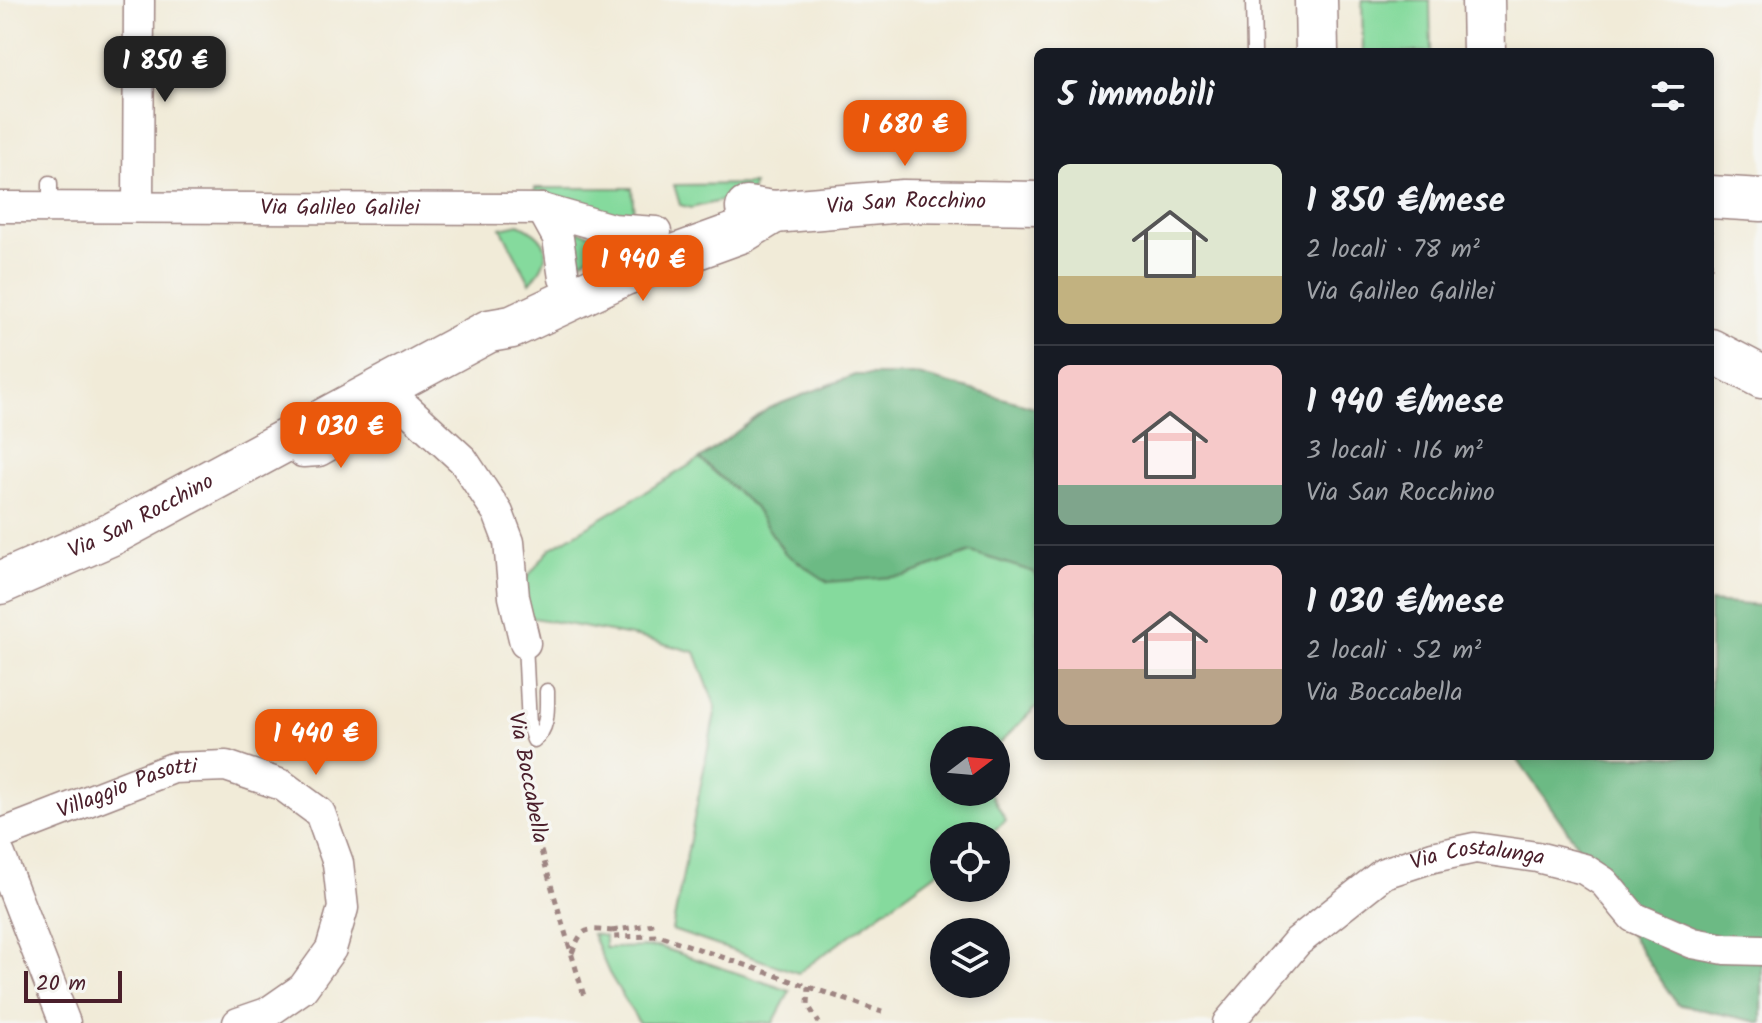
<!DOCTYPE html>
<html lang="it">
<meta charset="utf-8">
<style>
body{margin:0;font-family:Kalam,sans-serif;background:#242831;color:#f1f3f6;height:100vh;display:flex;flex-direction:column;font-size:30px;white-space:nowrap}
*{box-sizing:border-box;margin:0}
p{font-size:26px;color:#9ea1a6}
.icon{flex:none;width:44px;height:44px;fill:none;stroke:currentColor;stroke-width:2;stroke-linecap:round;stroke-linejoin:round}
.map{position:relative;flex:1;overflow:hidden}
.sheet{position:absolute;left:1034px;top:48px;width:680px;height:712px;display:flex;flex-direction:column;background:#171b24;border-radius:12px;box-shadow:0 4px 12px #0003}
.sheet>*{flex:none}
.needle{width:52px;rotate:74deg}
.buttons{position:absolute;left:930px;top:726px;display:grid;gap:16px}
.buttons a{display:grid;place-items:center;width:80px;height:80px;border-radius:50%;background:#171b24;box-shadow:0 4px 12px #0003;font-size:40px}
.scale{position:absolute;left:24px;bottom:20px;width:98px;box-sizing:border-box;padding-left:8px;border:4px solid #4a1f2b;border-top:0;font-size:22px;line-height:28px;white-space:nowrap;color:#4a1f2b;-webkit-text-stroke:6px #f6f6f2;paint-order:stroke}
.price{position:absolute;translate:-50% -68px;padding:0 18px;border-radius:16px;background:#ea580c;color:#fff;font-size:26px;line-height:52px;filter:drop-shadow(0 2px 4px #0008)}
.price::after{content:'';position:absolute;left:50%;top:48px;width:24px;height:18px;margin-left:-12px;background:inherit;clip-path:polygon(0 0,100% 0,50% 100%)}
.price.active{background:#222;color:#fff}
ul{padding:0;list-style:none}
li{display:flex;align-items:center;gap:24px;height:200px;padding:0 24px}
li+li{border-top:2px solid #363941}
li span{display:grid;place-items:center;flex:none;width:224px;height:160px;border-radius:12px;color:#555}
li>.icon{margin-inline-start:auto}
span .icon{width:96px;height:96px;fill:#fffc;stroke-width:1}
li b{font-size:34px}
h2{display:flex;justify-content:space-between;align-items:center;height:96px;padding:0 24px;font-size:34px}
.map>svg:first-child{display:block}
.green{fill:#85da9d;stroke:#687c64;stroke-width:2}
.forest{fill:#6cba84;stroke:#5b6c58;stroke-width:2}
.lines{fill:none;stroke-linecap:round;stroke-linejoin:round}
.lane-casing{stroke:#9e8582;stroke-width:17}
.street-casing{stroke:#9e8582;stroke-width:33}
.secondary-casing{stroke:#9e8582;stroke-width:45}
.path{stroke:#9e8582;stroke-width:5;stroke-dasharray:6 6;stroke-linecap:butt}
.lane{stroke:#fff;stroke-width:14}
.street{stroke:#fff;stroke-width:30}
.secondary{stroke:#fff;stroke-width:42}
.labels{text-anchor:middle;dominant-baseline:central;stroke-width:7;stroke-linejoin:round;paint-order:stroke}
.street-label{font-size:22px;fill:#4a1f2b;stroke:#f6f6f2}
</style>
<div class="map">
<svg width="1762" height="1023" viewBox="0 0 1762 1023">
<rect width="100%" height="100%" fill="#f6f6f2"/>
<filter id="ink" filterUnits="userSpaceOnUse"><feTurbulence type="fractalNoise" baseFrequency=".0125" numOctaves="2"/><feDisplacementMap in="SourceGraphic" scale="16" xChannelSelector="R" yChannelSelector="G"/><feConvolveMatrix kernelMatrix="1 2 1 2 8 2 1 2 1" color-interpolation-filters="sRGB"/></filter>
<filter id="wash" filterUnits="userSpaceOnUse"><feTurbulence type="fractalNoise" baseFrequency=".006" numOctaves="4" result="noise"/><feDisplacementMap in="SourceGraphic" scale="32" xChannelSelector="R" yChannelSelector="G"/><feGaussianBlur stdDeviation="1.8" result="paint"/><feColorMatrix in="noise" values="0 0 0 0 0 0 0 0 0 0 0 0 0 0 0 0 0 1.4 0 .05"/><feComposite in="paint" operator="in"/></filter>
<g filter="url(#wash)">
<rect width="100%" height="100%" fill="#f1ebd8"/>
<g class="green">
<polygon points="1362,0 1430,0 1431,52 1363,52"/>
<polygon points="754,184 750,194 691,208 680,205 674,185"/>
<polygon points="535,188 632,188 634,217 612,220 534,196"/>
<path d="M519,224c33,15 34,33 11,59l-29,-55z"/>
<polygon points="561,227 614,240 576,265"/>
<polygon points="700,459 753,506 785,553 905,576 971,552 1034,572 1038,581 1038,705 996,747 996,740 944,740 944,792 990,792 1006,821 986,836 944,836 944,867 798,973 672,930 716,708 695,652 642,638 528,617 522,584 550,549"/>
<polygon points="592,934 605,936 605,948 660,947 790,991 773,1023 639,1023 609,973"/>
</g>
<g class="forest">
<polygon points="855,375 918,375 1038,408 1038,581 1034,572 971,552 905,576 828,582 785,553 753,506 700,459 769,408"/>
<polygon points="1710,602 1762,606 1762,1023 1677,1004 1596,883 1588,860 1515,756 1710,756"/>
</g>
</g>
<g filter="url(#ink)">
<g class="lines">
<defs>
<g id="lane">
<polyline points="1253,0 1254,52"/>
<polyline points="50,208 50,183"/>
<path d="M525,643l4,83 5,14c15,-11 13,-32 13,-49"/>
</g>
<g id="street">
<path id="s1" d="M0,207l542,2 70,20 44,3"/>
<polyline points="138,207 139,0"/>
<polyline points="542,209 558,238 564,278"/>
<polyline points="294,437 303,452 319,451 402,404 463,460 498,513 509,542 514,597 525,643"/>
<path id="s2" d="M0,835l173,-67 53,-2 56,19 38,28 18,50 5,45 -12,41 -28,39 -36,25 -29,10"/>
<polyline points="0,855 65,1023"/>
<path id="s3" d="M1228,1023l69,-81 87,-69 49,-16 42,-9 62,9 47,12 20,13 29,35 60,26 32,6 37,1"/>
</g>
<g id="secondary">
<polyline points="1316,0 1317,52"/>
<polyline points="1483,0 1484,52"/>
<polyline points="1710,197 1762,200"/>
<path id="s4" d="M747,208l27,4 129,-11 135,2"/>
<polyline points="1710,350 1762,377"/>
<path id="s5" d="M0,583l112,-49 377,-203 23,-4 113,-53 118,-43 31,-19"/>
</g>
</defs>
<use href="#lane" class="lane-casing"/>
<use href="#street" class="street-casing"/>
<use href="#secondary" class="secondary-casing"/>
<g class="path">
<polyline points="1710,268 1711,231"/>
<polyline points="521,757 533,824 584,996"/>
<polyline points="612,931 654,924"/>
<path d="M572,953c11,-27 13,-24 40,-22l1,6 48,-1 221,76"/>
<polyline points="809,986 808,1005 819,1023"/>
</g>
<use href="#lane" class="lane"/>
<use href="#street" class="street"/>
<use href="#secondary" class="secondary"/>
</g>
</g>
<g class="labels">
<g class="street-label">
<text stroke="none"><textPath href="#s4" startOffset="160">Via San Rocchino</textPath></text>
<text stroke="none"><textPath href="#s1" startOffset="340">Via Galileo Galilei</textPath></text>
<text stroke="none"><textPath href="#s5" startOffset="156">Via San Rocchino</textPath></text>
<text transform="translate(527 778) rotate(79)">Via Boccabella</text>
<text stroke="none"><textPath href="#s2" startOffset="136">Villaggio Pasotti</textPath></text>
<text stroke="none"><textPath href="#s3" startOffset="314">Via Costalunga</textPath></text>
</g>
</g>
</svg>
<div class="buttons">
<a><svg class="needle" viewBox="-14 -14 28 28"><path d="M0-13l5 13h-10z" fill="#e53935"/><path d="M0 13l5-13h-10z" fill="#9ea1a6"/></svg></a>
<a><svg class="icon" aria-label="locate" viewBox="0 0 24 24"><circle cx="12" cy="12" r="6"/><path d="M12 2v4M12 18v4M2 12h4M18 12h4"/></svg></a>
<a><svg class="icon" aria-label="layers" viewBox="0 0 24 24"><path d="M12 4l9 5-9 5-9-5zM3 14l9 5 9-5"/></svg></a>
</div>
<div class="scale">20 m</div>
<b class="price active" style="left:165px;top:104px">1 850 €</b>
<b class="price" style="left:905px;top:168px">1 680 €</b>
<b class="price" style="left:643px;top:303px">1 940 €</b>
<b class="price" style="left:341px;top:470px">1 030 €</b>
<b class="price" style="left:316px;top:777px">1 440 €</b>
<section class="sheet">
<h2>5 immobili<svg class="icon" aria-label="filters" viewBox="0 0 24 24"><path d="M4 7h16M4 17h16"/><circle cx="9" cy="7" r="2"/><circle cx="15" cy="17" r="2"/></svg></h2>
<ul>
<li><span style="background:linear-gradient(#dfe7d0 70%,#c2b280 0)"><svg class="icon" aria-label="home" viewBox="0 0 24 24"><path d="M3 11l9-7 9 7M6 9v11h12V9"/></svg></span><div><b>1 850 €/mese</b><p>2 locali · 78 m²</p><p>Via Galileo Galilei</p></div></li>
<li><span style="background:linear-gradient(#f6c9c9 75%,#7fa58c 0)"><svg class="icon" aria-label="home" viewBox="0 0 24 24"><path d="M3 11l9-7 9 7M6 9v11h12V9"/></svg></span><div><b>1 940 €/mese</b><p>3 locali · 116 m²</p><p>Via San Rocchino</p></div></li>
<li><span style="background:linear-gradient(#f6c9c9 65%,#b9a48a 0)"><svg class="icon" aria-label="home" viewBox="0 0 24 24"><path d="M3 11l9-7 9 7M6 9v11h12V9"/></svg></span><div><b>1 030 €/mese</b><p>2 locali · 52 m²</p><p>Via Boccabella</p></div></li>
</ul>
</section>
</div>
